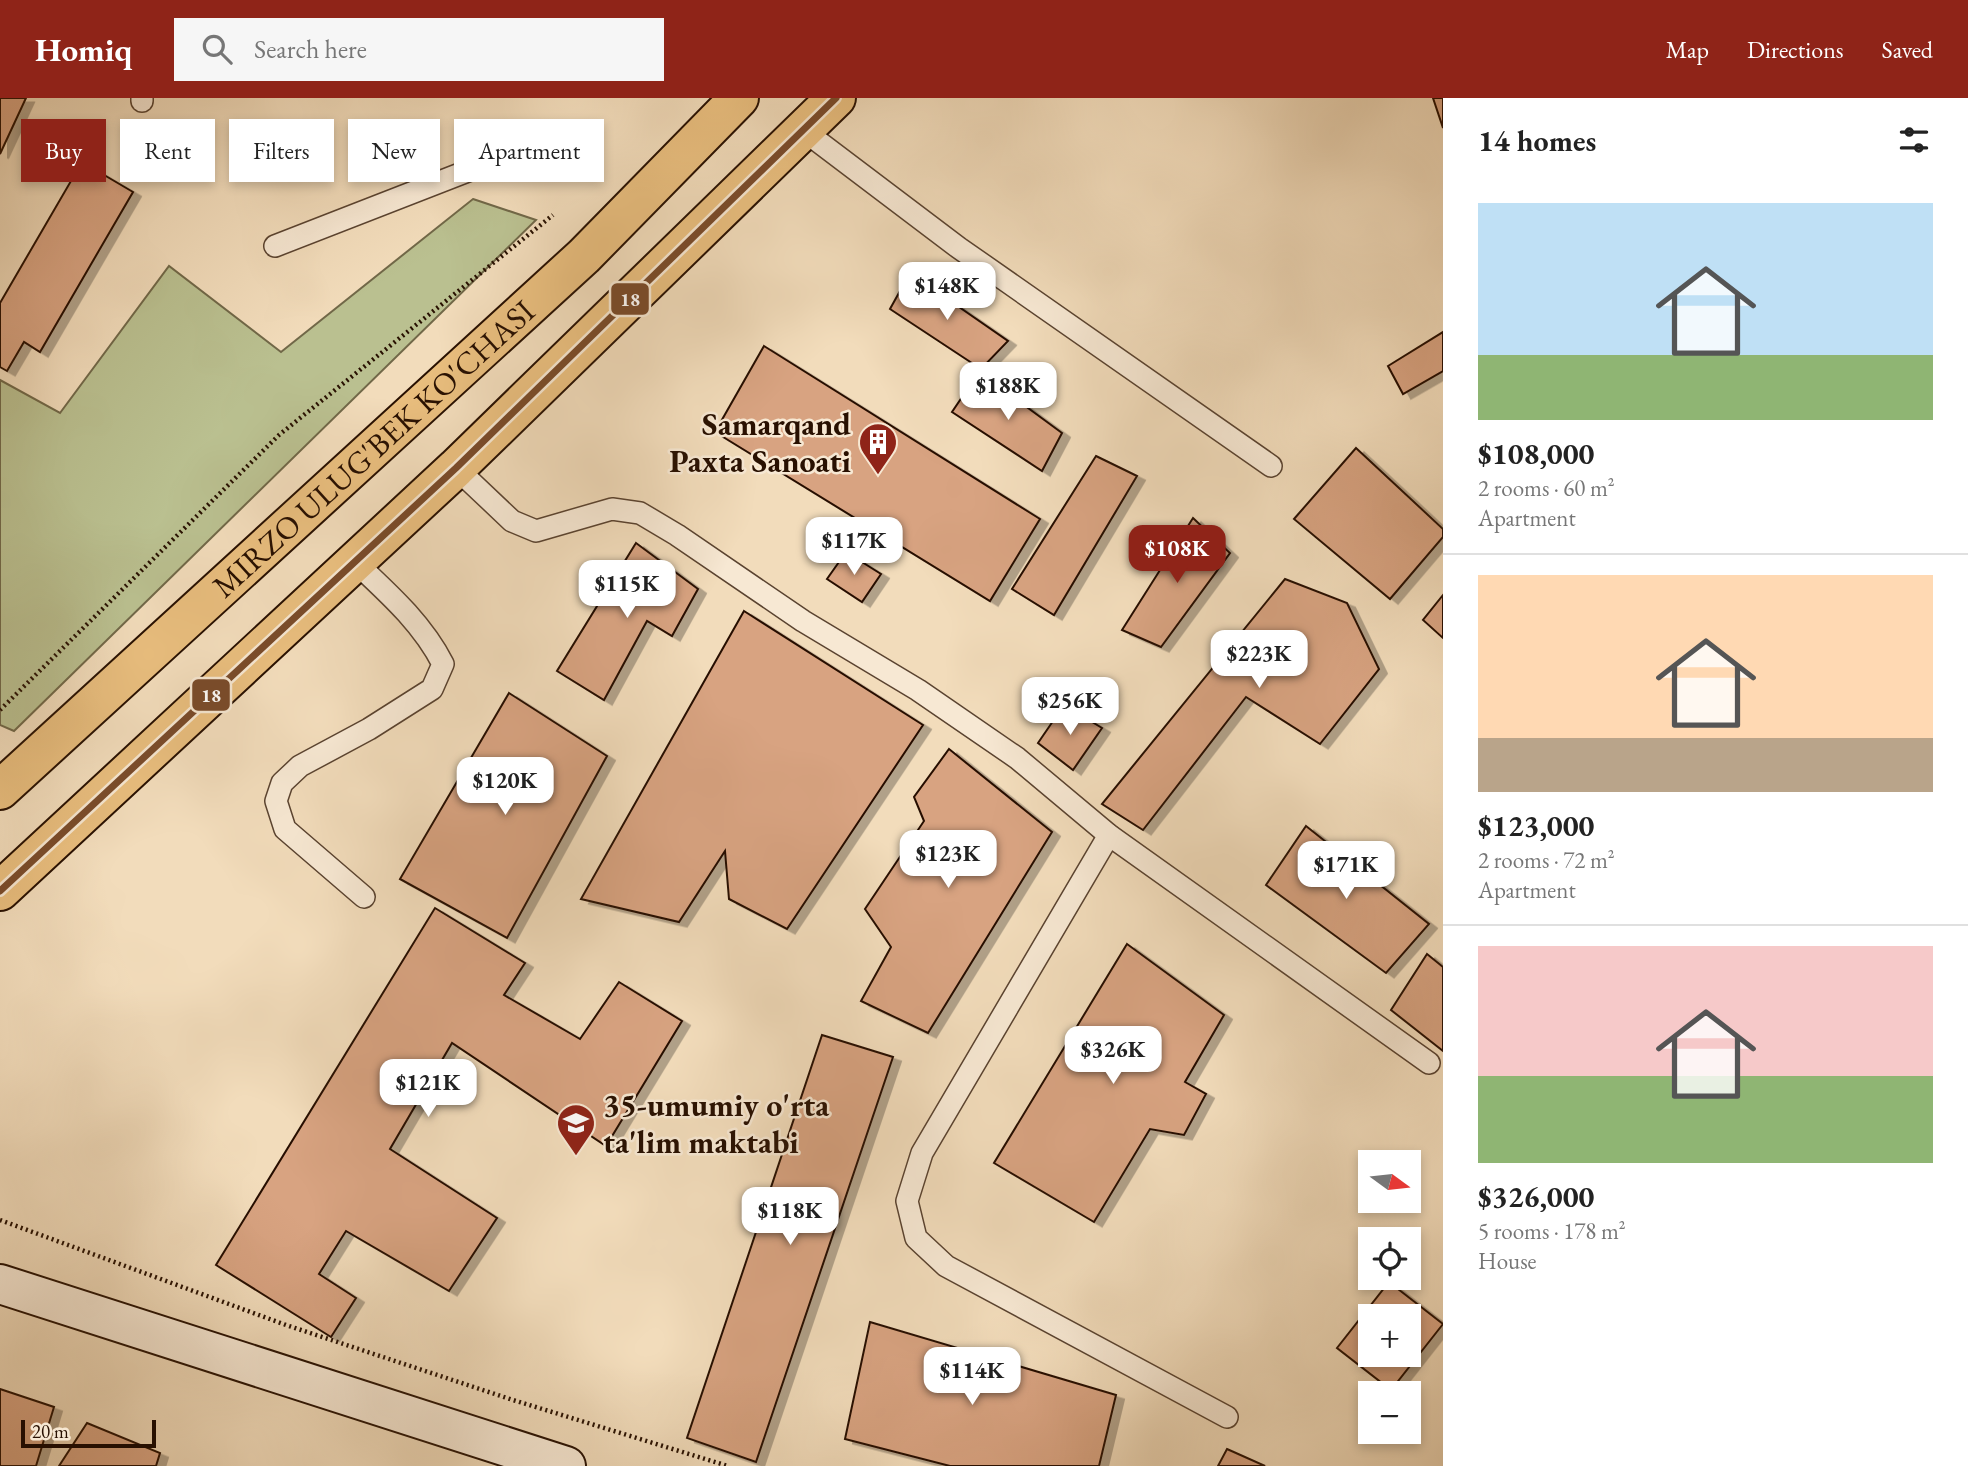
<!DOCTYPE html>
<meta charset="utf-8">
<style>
body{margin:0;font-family:"EB Garamond",serif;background:#f6f6f6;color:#222;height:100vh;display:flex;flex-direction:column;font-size:26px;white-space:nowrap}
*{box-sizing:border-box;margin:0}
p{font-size:23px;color:#767676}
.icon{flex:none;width:38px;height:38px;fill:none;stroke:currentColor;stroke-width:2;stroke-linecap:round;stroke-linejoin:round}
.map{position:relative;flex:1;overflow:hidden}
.sheet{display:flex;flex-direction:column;background:#fff;width:525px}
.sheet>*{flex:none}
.banner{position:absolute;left:21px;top:21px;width:665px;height:63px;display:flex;gap:14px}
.needle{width:46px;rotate:105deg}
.tools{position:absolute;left:1358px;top:1052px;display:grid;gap:14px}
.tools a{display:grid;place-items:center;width:63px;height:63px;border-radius:0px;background:#fff;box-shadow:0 4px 10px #0003;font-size:35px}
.scale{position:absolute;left:21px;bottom:18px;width:135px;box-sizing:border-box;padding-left:7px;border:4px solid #281001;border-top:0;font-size:19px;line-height:24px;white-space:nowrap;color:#281001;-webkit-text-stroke:5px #f7e8d3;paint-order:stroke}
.price{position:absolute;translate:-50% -60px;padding:0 16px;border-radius:14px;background:#fff;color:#222;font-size:23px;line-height:46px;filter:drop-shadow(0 2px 4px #0008)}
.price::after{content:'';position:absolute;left:50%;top:42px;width:21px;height:16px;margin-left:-10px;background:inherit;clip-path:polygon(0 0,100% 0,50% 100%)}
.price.on{background:#8f2418;color:#fff}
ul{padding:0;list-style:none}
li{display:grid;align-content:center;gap:14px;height:371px;padding:0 35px}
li+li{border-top:2px solid #e0e0e0}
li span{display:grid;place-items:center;height:217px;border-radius:0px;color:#555}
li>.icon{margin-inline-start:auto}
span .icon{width:126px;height:126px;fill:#fffc;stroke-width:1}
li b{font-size:30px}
h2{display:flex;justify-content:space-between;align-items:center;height:84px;padding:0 35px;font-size:30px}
.tag{padding:0 24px;border-radius:0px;background:#fff;box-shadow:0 4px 10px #0003;font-size:24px;line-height:63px}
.tag.on{background:#8f2418;color:#fff}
header{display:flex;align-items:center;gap:42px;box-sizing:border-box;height:98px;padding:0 35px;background:#8f2418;color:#fff}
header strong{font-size:33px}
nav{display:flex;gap:38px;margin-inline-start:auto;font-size:24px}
.search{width:490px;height:63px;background:#f6f6f6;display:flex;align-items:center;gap:18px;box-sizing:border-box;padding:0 24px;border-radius:0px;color:#767676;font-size:26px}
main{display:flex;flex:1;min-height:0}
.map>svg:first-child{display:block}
.green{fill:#bac090;stroke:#716848;stroke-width:2}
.building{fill:#d8a381;stroke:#281001;stroke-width:2;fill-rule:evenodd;filter:url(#shadow)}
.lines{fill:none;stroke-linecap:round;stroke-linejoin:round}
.service-casing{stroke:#5a4330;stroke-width:24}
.secondary-casing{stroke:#281001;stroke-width:42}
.primary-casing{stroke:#281001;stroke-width:42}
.path{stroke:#281001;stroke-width:4.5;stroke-dasharray:2 3.5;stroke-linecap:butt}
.service{stroke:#f7e8d3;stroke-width:21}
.secondary{stroke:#f7e8d3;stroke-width:38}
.primary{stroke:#e9be7e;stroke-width:38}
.bus-1-casing{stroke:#f7e8d3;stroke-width:12}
.bus-1{stroke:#7a4b2a;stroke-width:7}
.labels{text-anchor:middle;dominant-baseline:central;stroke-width:5;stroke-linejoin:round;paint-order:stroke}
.poi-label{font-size:32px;font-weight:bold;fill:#281001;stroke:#f7e8d3;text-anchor:end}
.street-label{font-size:32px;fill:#281001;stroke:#f7e8d3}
.line-badge{stroke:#f7e8d3;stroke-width:2.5}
.badge-label{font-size:19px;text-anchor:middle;font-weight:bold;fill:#fff}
</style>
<header>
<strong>Homiq</strong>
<div class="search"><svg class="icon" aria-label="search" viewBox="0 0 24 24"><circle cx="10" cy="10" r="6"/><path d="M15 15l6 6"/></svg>Search here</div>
<nav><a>Map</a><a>Directions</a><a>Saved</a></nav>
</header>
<main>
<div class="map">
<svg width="1443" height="1368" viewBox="0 0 1443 1368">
<defs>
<filter id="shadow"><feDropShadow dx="8" dy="4.5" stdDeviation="0" flood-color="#0004"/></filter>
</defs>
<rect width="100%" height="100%" fill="#f2dcbb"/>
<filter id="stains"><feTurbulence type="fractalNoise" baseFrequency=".00286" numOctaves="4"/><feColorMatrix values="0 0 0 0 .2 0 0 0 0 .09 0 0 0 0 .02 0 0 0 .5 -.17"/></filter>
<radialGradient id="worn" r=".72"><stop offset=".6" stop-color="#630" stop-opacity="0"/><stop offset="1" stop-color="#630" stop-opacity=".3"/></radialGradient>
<polygon class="green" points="473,101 536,122 14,633 0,627 0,282 60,315 169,168 281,254"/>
<g class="building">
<polygon points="0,0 26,0 0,56"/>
<polygon points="1433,0 1443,0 1443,30"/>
<polygon points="82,64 133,94 40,254 24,244 7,273 0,269 0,205"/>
<polygon points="910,175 1008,243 981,271 890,211"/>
<polygon points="1443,234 1443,273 1403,296 1388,268"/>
<polygon points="764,248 1040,421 990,503 715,334"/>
<polygon points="979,274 1062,335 1042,373 952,314"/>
<polygon points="1356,350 1443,431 1443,439 1390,501 1294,421"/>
<polygon points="1096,358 1137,378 1054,517 1012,491"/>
<polygon points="1193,420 1230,455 1161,549 1122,532"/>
<polygon points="636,445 698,491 672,538 647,523 604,602 557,573"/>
<polygon points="846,454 881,476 862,504 827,481"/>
<polygon points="1285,481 1347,505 1379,571 1320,646 1246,599 1143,732 1102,706"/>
<polygon points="1443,497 1443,540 1423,522"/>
<polygon points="744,513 923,627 787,831 729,801 725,753 679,824 581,801"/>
<polygon points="509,595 607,658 507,840 400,781"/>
<polygon points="1064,607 1102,630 1073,672 1038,645"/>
<polygon points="949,651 1052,734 928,935 861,903 891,849 865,811 924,723 914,699"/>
<polygon points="1306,728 1429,826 1386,875 1266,787"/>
<polygon points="435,810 525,865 504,897 580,941 619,884 682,923 606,1048 452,945 390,1051 497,1120 449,1193 346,1133 319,1176 356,1200 331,1239 216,1167"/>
<polygon points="1127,846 1224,917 1185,984 1206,996 1184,1037 1150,1031 1094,1124 994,1065"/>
<polygon points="1427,856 1443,869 1443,953 1391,912"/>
<polygon points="822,937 893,959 756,1364 687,1340"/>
<path d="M1389,1184l54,42 -52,66 -54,-42zM1370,1218h39v38h-39z"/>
<polygon points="870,1224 1116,1297 1099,1368 950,1368 845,1341"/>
<polygon points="0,1291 54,1309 36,1368 0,1368"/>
<polygon points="87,1325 160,1355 156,1368 59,1368"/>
<polygon points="1227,1351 1265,1368 1218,1368"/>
</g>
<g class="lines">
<defs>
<g id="service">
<polyline points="142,3 142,0"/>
<polyline points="803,32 959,150 1271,368"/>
<polyline points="275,148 496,62"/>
<polyline points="456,370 512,423 536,433 612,411 640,415 677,437 803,523 918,592 1017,660 1109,737 1429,965"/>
<path d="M355,464c33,31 67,61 88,102l-11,25 -63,40 -69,37 -18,17 -6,18 9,28 79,68"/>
<polyline points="1109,737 922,1055 907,1103 916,1140 946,1168 1227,1319"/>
</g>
<polyline id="secondary" points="0,1186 566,1368"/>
<g id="primary">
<path id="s1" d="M0,692l584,-534 155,-158"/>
<polyline points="0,793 456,370 836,0"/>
</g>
</defs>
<use href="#service" class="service-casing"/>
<use href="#secondary" class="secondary-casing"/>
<use href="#primary" class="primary-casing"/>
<g class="path">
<polyline points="0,612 279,337 553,117"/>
<polyline points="0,1122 286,1227 513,1302 728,1368"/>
</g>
<use href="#service" class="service"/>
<use href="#secondary" class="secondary"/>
<use href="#primary" class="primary"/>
<defs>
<polyline id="bus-1" points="0,793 456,370 836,0"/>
</defs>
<use href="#bus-1" class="bus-1-casing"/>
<use href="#bus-1" class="bus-1"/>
</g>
<defs>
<symbol id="building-pin" viewBox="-11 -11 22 30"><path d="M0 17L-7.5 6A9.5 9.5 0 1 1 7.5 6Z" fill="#8f2418" stroke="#f7e8d3"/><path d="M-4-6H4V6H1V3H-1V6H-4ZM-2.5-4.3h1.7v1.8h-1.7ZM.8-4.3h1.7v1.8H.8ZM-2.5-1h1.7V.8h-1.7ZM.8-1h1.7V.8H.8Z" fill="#fff"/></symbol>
<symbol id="school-pin" viewBox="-11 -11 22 30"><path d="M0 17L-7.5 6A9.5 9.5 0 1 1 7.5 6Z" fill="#8f2418" stroke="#f7e8d3"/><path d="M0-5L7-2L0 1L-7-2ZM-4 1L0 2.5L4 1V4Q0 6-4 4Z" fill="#fff"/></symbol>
</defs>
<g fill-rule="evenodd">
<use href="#building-pin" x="856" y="322" width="44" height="60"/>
<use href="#school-pin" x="554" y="1003" width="44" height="60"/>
</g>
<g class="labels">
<g class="poi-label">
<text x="851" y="326">Samarqand<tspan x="851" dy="37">Paxta Sanoati</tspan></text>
<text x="603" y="1007" text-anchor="start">35-umumiy o'rta<tspan x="603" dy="37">ta'lim maktabi</tspan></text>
</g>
<g class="street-label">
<text stroke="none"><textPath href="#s1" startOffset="506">MIRZO ULUG'BEK KO'CHASI</textPath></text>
</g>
</g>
<g class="line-badge">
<rect x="610" y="184" width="40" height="34" rx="7" fill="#7a4b2a"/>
<rect x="191" y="580" width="40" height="34" rx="7" fill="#7a4b2a"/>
</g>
<g class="badge-label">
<text x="630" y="208">18</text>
<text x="211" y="604">18</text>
</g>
<rect width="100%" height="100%" filter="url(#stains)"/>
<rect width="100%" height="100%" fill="url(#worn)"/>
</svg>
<div class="tools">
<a><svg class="needle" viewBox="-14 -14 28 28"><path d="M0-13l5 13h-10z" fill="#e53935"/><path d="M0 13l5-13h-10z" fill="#767676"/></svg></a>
<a><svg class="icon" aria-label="locate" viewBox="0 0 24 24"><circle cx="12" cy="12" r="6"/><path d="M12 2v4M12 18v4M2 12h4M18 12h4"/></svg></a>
<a>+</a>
<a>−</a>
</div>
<div class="scale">20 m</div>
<b class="price" style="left:947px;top:224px">$148K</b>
<b class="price" style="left:1008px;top:324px">$188K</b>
<b class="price" style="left:854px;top:479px">$117K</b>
<b class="price on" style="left:1177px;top:487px">$108K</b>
<b class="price" style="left:627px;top:522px">$115K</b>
<b class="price" style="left:1259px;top:592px">$223K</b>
<b class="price" style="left:1070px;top:639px">$256K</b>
<b class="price" style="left:505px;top:719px">$120K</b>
<b class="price" style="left:948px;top:792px">$123K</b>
<b class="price" style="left:1346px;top:803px">$171K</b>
<b class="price" style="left:1113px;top:988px">$326K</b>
<b class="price" style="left:428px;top:1021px">$121K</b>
<b class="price" style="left:790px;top:1149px">$118K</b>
<b class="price" style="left:972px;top:1309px">$114K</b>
<div class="banner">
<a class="tag on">Buy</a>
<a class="tag">Rent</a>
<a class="tag">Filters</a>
<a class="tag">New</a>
<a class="tag">Apartment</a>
</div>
</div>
<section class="sheet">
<h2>14 homes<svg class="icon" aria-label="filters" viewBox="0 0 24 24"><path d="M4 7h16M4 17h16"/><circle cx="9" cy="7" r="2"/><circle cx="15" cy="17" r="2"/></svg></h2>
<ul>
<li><span style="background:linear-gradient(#bfe0f5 70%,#8fb573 0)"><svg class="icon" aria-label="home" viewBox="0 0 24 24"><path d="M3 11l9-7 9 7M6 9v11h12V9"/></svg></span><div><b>$108,000</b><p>2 rooms · 60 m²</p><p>Apartment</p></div></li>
<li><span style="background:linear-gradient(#ffd9b3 75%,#b9a48a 0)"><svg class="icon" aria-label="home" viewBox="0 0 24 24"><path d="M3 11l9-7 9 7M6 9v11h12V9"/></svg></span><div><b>$123,000</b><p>2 rooms · 72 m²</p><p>Apartment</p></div></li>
<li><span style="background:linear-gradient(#f6c9c9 60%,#8fb573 0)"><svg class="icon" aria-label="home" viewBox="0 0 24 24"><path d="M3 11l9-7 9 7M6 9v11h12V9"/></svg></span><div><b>$326,000</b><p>5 rooms · 178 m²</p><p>House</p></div></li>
</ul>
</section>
</main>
